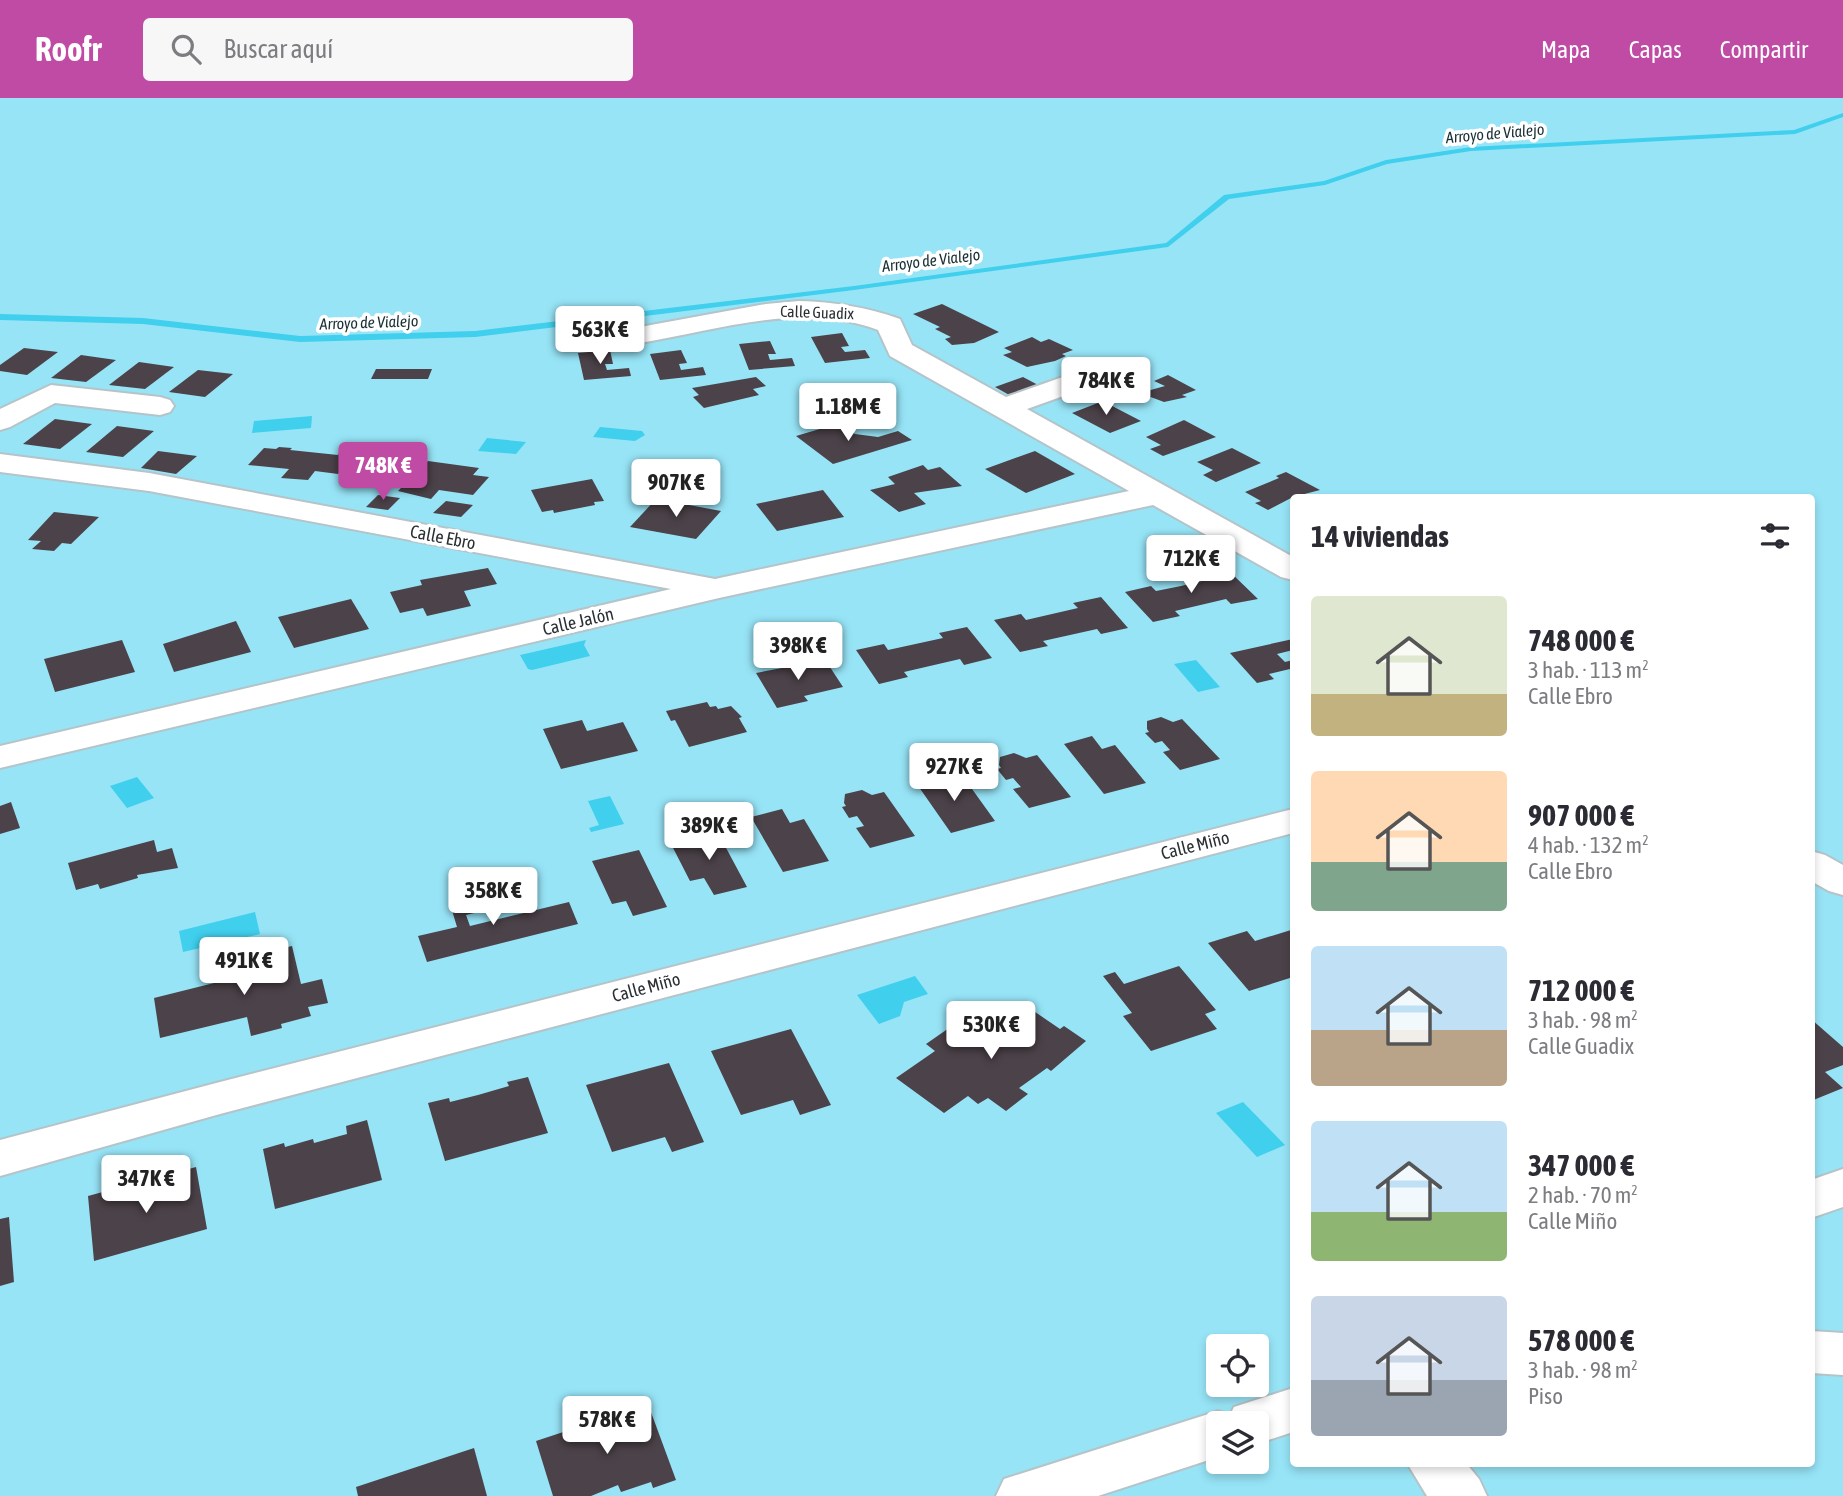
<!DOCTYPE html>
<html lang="es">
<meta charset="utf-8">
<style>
body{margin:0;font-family:"Asap Condensed",sans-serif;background:#f7f7f7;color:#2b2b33;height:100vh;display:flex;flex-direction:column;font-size:26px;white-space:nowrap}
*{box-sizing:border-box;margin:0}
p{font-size:23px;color:#7c7c81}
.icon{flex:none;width:38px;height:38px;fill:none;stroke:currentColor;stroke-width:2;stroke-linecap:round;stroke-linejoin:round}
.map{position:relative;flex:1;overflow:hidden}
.drawer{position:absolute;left:1290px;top:396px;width:525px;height:973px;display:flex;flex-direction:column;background:#fff;border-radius:7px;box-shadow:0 4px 10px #0003}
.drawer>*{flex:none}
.tools{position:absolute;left:1206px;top:1236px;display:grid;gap:14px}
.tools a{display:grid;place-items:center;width:63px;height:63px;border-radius:7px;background:#fff;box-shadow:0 4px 10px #0003;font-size:35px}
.price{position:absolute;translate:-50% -60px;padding:0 16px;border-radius:7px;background:#fff;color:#222;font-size:23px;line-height:46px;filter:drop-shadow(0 2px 4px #0008)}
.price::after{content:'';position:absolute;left:50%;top:42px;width:21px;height:16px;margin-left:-10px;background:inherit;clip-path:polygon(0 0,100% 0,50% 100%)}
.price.active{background:#c04ba4;color:#fff}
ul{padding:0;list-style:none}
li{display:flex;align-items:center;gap:21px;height:175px;padding:0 21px}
li span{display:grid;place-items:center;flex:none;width:196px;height:140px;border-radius:7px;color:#555}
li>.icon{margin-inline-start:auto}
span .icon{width:84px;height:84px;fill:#fffc;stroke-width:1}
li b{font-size:30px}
h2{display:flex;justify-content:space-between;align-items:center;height:84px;padding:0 21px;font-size:30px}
header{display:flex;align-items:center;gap:42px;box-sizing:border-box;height:98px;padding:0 35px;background:#c04ba4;color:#fff}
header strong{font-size:33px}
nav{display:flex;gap:38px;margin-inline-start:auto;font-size:24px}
.search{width:490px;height:63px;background:#f7f7f7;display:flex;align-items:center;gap:18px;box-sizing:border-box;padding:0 24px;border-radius:7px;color:#7c7c81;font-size:26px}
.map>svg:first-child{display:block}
.green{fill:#97e4f7;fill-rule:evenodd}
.water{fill:#40cfed}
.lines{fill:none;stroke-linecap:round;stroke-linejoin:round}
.stream{fill:#40cfed;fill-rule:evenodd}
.building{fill:#4c4249}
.minor-casing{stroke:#b4c4c8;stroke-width:4}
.minor{fill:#fff;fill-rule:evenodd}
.labels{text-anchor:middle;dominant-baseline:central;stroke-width:7;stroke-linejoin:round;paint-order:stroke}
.far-water-label{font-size:16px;font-style:italic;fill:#182f34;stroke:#fff}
.far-street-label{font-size:16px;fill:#2b3133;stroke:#fff}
.street-label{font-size:18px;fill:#2b3133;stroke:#fff}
</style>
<header>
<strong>Roofr</strong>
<div class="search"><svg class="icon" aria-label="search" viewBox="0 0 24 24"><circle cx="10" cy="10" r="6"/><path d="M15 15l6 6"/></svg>Buscar aquí</div>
<nav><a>Mapa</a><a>Capas</a><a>Compartir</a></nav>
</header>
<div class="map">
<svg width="1843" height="1398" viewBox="0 0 1843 1398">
<rect width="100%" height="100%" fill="#e5f6fa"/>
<path class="green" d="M0,0h1843v1398h-1843zM1293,399h518v966h-518zM1218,1248h38v38h-38zM1218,1325h38v38h-38z"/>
<g class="water">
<polygon points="312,318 311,330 252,335 254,323"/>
<polygon points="600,329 642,333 645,337 635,343 593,339"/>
<polygon points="487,340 526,344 516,356 478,353"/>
<polygon points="586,542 584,547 590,558 532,572 528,571 520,557"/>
<polygon points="1196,562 1220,589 1198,594 1174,566"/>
<polygon points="137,679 154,700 127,710 110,688"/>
<polygon points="610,698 624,726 591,734 589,730 599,727 588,703"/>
<polygon points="255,814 260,836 183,854 179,833"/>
<polygon points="915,878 928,896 904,904 900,918 879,926 857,897"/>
<polygon points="1243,1004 1285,1047 1257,1059 1216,1015"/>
</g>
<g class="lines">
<polygon class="stream" points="1843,15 1843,19 1795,36 1471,53 1387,66 1325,87 1229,101 1168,149 854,192 475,239 300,244 143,226 0,222 0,216 143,220 300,238 475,233 854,188 1166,145 1224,97 1324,83 1386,62 1471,49 1794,32"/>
</g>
<g class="building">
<polygon points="942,206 999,234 974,245 952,247 945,241 951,239 935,231 940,229 913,216"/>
<polygon points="842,235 849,248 841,249 845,254 865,252 870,260 825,265 811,239"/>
<polygon points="1032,239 1041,244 1049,241 1073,252 1062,256 1066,258 1055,263 1027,269 1003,257 1012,254 1004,250"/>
<polygon points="770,243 776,256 768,256 770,262 792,260 795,268 749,272 739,246"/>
<polygon points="24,250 58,254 27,277 0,273 0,267"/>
<polygon points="610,252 613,266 605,266 607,272 629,270 631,278 584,282 578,255"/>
<polygon points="681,252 687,265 679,266 681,272 703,269 706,277 660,282 650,256"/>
<polygon points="81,257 116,262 86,284 51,280"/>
<polygon points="1118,262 1137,271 1118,278 1099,269"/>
<polygon points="139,264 174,269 145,291 109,287"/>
<polygon points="376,271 432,271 428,281 371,281"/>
<polygon points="198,272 233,276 205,299 169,294"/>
<polygon points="1168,277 1196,292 1182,297 1187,299 1164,304 1140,295 1165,288 1154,283"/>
<polygon points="756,279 766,288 753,291 759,297 704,310 693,299 699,297 692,290"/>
<polygon points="1023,279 1040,288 1011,298 995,289"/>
<polygon points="1103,303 1116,310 1141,323 1110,335 1072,315"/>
<polygon points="55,321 92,326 60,351 23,346"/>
<polygon points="1184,322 1216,339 1163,358 1150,351 1161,347 1146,339"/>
<polygon points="840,325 855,336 878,339 898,333 912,342 833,366 796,338"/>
<polygon points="117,328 154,333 123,359 86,354"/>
<polygon points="279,349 292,350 290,352 338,357 340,353 368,356 365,359 383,360 377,367 347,364 338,376 315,373 308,382 281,380 289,371 248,367 264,350 276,351"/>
<polygon points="1232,350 1261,365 1216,384 1203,377 1213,372 1197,364"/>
<polygon points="158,353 197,358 176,376 141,370"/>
<polygon points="1035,353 1075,376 1026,395 985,371"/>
<polygon points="428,363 479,370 473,377 489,379 473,397 439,392 431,401 398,393"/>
<polygon points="923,367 928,372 940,369 962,388 914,395 926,406 899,414 870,392 895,386 888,379"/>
<polygon points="1286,374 1320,392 1293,399 1268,412 1255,405 1261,403 1245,394 1279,380 1276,378"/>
<polygon points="592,381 604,403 594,404 595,407 554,415 553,412 542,414 531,392"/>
<polygon points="823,392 844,419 777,433 756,406"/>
<polygon points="378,397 400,400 388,412 366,409"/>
<polygon points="656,401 673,404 721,413 696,441 630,429"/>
<polygon points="446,403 473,407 461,419 433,415"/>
<polygon points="54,414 91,418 99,419 71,446 62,445 54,453 32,451 41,443 28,442"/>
<polygon points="488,470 497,486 464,493 471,508 427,518 423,510 400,515 390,494 422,487 420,482"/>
<polygon points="1227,471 1258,501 1231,506 1226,501 1175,513 1180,518 1153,524 1125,494 1151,488 1156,493 1181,488 1206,482 1201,477"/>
<polygon points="1101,499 1128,530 1101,536 1097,531 1043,543 1048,548 1020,554 994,522 1021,516 1026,522 1078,510 1073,505"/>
<polygon points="351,501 369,531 294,550 278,519"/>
<polygon points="236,523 251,554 174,574 163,546"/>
<polygon points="967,529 992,560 964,567 960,561 904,574 908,579 879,586 856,552 884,546 888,552 943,540 939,535"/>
<polygon points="1293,541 1293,552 1277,556 1285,564 1293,562 1293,575 1290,571 1269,576 1274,581 1257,585 1230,555"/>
<polygon points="122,542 135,574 55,594 44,561"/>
<polygon points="819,563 826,563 843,589 804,598 808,603 777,610 756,575"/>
<polygon points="707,604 710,609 716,608 718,611 731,608 742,619 739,620 747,634 689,649 675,622 671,623 666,613"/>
<polygon points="1161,619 1173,624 1182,621 1220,661 1180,672 1163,654 1170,652 1162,643 1155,645 1145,635 1149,634 1147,631 1147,623"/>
<polygon points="582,622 587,633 623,624 638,653 561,671 543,631"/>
<polygon points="1092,638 1102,651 1115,647 1146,685 1104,696 1064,646"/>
<polygon points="1014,655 1026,660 1037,657 1071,699 1029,710 1013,691 1021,689 1013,680 1006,682 997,671 1001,670 999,667 1000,659"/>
<polygon points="945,675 954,687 967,684 995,723 951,735 914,682"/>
<polygon points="862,692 872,697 884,694 915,738 870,750 856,730 864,728 857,718 849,720 842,709 846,708 844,705 845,696"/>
<polygon points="11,704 20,730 0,736 0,708"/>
<polygon points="782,711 790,725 804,721 829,763 783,774 751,719"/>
<polygon points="717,733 747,789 714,797 704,780 690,783 670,744"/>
<polygon points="154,742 157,754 172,750 178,770 137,777 138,780 100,791 98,786 76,792 68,765"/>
<polygon points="639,752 667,809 633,818 626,803 612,806 592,763"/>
<polygon points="516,793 521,804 466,817 470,828 569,804 578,826 427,864 418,838 457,829 451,809"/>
<polygon points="1291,832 1293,835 1293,879 1249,893 1208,845 1247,833 1255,843"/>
<polygon points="292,848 301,886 322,881 328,905 308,909 311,918 281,926 282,930 251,938 247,919 160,940 154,900 230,881 227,864"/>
<polygon points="1179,868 1216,912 1205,916 1217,931 1151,953 1123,918 1132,915 1103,878 1115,874 1124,886"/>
<polygon points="1022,905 1060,931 1064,928 1086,943 1051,973 1047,970 1019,990 1028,996 1006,1013 988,1000 978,1006 968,998 944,1015 896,980 935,953 926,946 949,930 967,943 987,929 1004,940 1013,934 996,923"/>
<polygon points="1811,921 1843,949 1843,967 1825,974 1843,990 1811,1003"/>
<polygon points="791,931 831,1007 800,1017 793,1002 741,1017 711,953"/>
<polygon points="669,965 704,1044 672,1054 665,1039 612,1054 586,987"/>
<polygon points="528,979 548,1035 445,1063 428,1005 449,1000 450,1004 478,997 509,988 507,984"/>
<polygon points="367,1022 382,1082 275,1111 263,1051 284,1045 285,1049 313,1041 314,1045 347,1036 346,1028"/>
<polygon points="196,1069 207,1131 94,1163 88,1098 110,1092 110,1097 174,1080 174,1075"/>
<polygon points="9,1119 14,1184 0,1188 0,1121"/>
<polygon points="648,1306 676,1382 653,1390 651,1384 621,1394 618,1387 591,1398 553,1398 536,1343"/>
<polygon points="474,1350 487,1398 358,1398 356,1389"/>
</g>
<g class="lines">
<defs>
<g id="minor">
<path d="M799,203c36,1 67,6 101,18l12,26 94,52 82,-29 10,-2 10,2 4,6 -4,6 -81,29 266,148v23l-12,-3 -128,-72 -434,93 -719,170v-22l671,-157 -522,-98 -149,-19v-18l149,19 566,106 414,-88 -239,-135 -12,-26c-77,-29 -160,0 -238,13l-10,-2 -4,-6 4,-6 10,-2 126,-23z"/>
<polygon points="51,287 160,299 170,302 174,308 170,314 160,317 55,305 10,329 0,332 0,311"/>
<polygon points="1293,711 1293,735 220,1016 0,1078 0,1042 220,984"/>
<polygon points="1811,753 1825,757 1843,767 1843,797 1829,793 1811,783"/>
<polygon points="1843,1071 1843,1109 1811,1120 1811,1082"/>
<polygon points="1811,1233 1843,1235 1843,1277 1811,1275"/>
<polygon points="1293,1290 1293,1334 1256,1346 1256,1325 1218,1325 1218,1359 1098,1398 996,1398 1004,1381 1218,1313 1230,1317 1234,1309"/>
<polygon points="1407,1365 1466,1365 1479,1381 1487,1398 1427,1398"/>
</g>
</defs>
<use href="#minor" class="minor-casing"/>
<use href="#minor" class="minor"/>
</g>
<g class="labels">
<g class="far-water-label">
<text transform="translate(1495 35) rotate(-5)">Arroyo de Vialejo</text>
<text transform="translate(931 162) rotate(-7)">Arroyo de Vialejo</text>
<text transform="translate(369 224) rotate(-2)">Arroyo de Vialejo</text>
</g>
<g class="far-street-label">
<text transform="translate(817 214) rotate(2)">Calle Guadix</text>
</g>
<g class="street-label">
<text transform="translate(443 439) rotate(11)">Calle Ebro</text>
<text transform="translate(578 523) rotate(-13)">Calle Jalón</text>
<text transform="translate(1195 747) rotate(-14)">Calle Miño</text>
<text transform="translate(646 889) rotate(-15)">Calle Miño</text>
</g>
</g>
</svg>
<div class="tools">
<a><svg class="icon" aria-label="locate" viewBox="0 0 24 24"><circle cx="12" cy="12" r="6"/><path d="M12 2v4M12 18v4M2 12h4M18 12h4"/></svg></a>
<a><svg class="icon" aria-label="layers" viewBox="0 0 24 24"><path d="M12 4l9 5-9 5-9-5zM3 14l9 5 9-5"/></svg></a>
</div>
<b class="price" style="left:600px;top:268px">563K €</b>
<b class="price" style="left:1106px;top:319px">784K €</b>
<b class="price" style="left:848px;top:345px">1.18M €</b>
<b class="price active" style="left:383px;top:404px">748K €</b>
<b class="price" style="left:676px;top:421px">907K €</b>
<b class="price" style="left:1191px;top:497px">712K €</b>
<b class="price" style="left:798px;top:584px">398K €</b>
<b class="price" style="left:954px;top:705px">927K €</b>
<b class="price" style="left:709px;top:764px">389K €</b>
<b class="price" style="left:493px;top:829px">358K €</b>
<b class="price" style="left:244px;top:899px">491K €</b>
<b class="price" style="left:991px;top:963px">530K €</b>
<b class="price" style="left:146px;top:1117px">347K €</b>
<b class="price" style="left:607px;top:1358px">578K €</b>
<section class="drawer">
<h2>14 viviendas<svg class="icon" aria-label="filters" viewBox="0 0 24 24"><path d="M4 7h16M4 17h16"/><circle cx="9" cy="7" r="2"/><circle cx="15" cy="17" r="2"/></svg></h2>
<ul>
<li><span style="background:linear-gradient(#dfe7d0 70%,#c2b280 0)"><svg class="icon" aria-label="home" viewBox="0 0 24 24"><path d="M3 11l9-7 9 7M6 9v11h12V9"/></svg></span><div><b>748 000 €</b><p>3 hab. · 113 m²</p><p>Calle Ebro</p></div></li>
<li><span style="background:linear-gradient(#ffd9b3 65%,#7fa58c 0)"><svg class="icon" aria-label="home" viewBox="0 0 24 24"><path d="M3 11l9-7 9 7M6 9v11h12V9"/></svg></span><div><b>907 000 €</b><p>4 hab. · 132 m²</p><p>Calle Ebro</p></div></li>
<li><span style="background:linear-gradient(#bfe0f5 60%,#b9a48a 0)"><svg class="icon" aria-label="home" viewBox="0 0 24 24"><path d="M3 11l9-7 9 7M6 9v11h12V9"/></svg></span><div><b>712 000 €</b><p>3 hab. · 98 m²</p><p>Calle Guadix</p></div></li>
<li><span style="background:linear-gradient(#bfe0f5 65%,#8fb573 0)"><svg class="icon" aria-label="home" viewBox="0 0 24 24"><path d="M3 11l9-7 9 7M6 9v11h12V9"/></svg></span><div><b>347 000 €</b><p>2 hab. · 70 m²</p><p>Calle Miño</p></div></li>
<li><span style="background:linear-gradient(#c9d6e8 60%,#9aa5b1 0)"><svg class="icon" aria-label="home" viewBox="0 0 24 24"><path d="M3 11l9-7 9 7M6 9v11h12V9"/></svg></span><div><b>578 000 €</b><p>3 hab. · 98 m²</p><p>Piso</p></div></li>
</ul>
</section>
</div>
